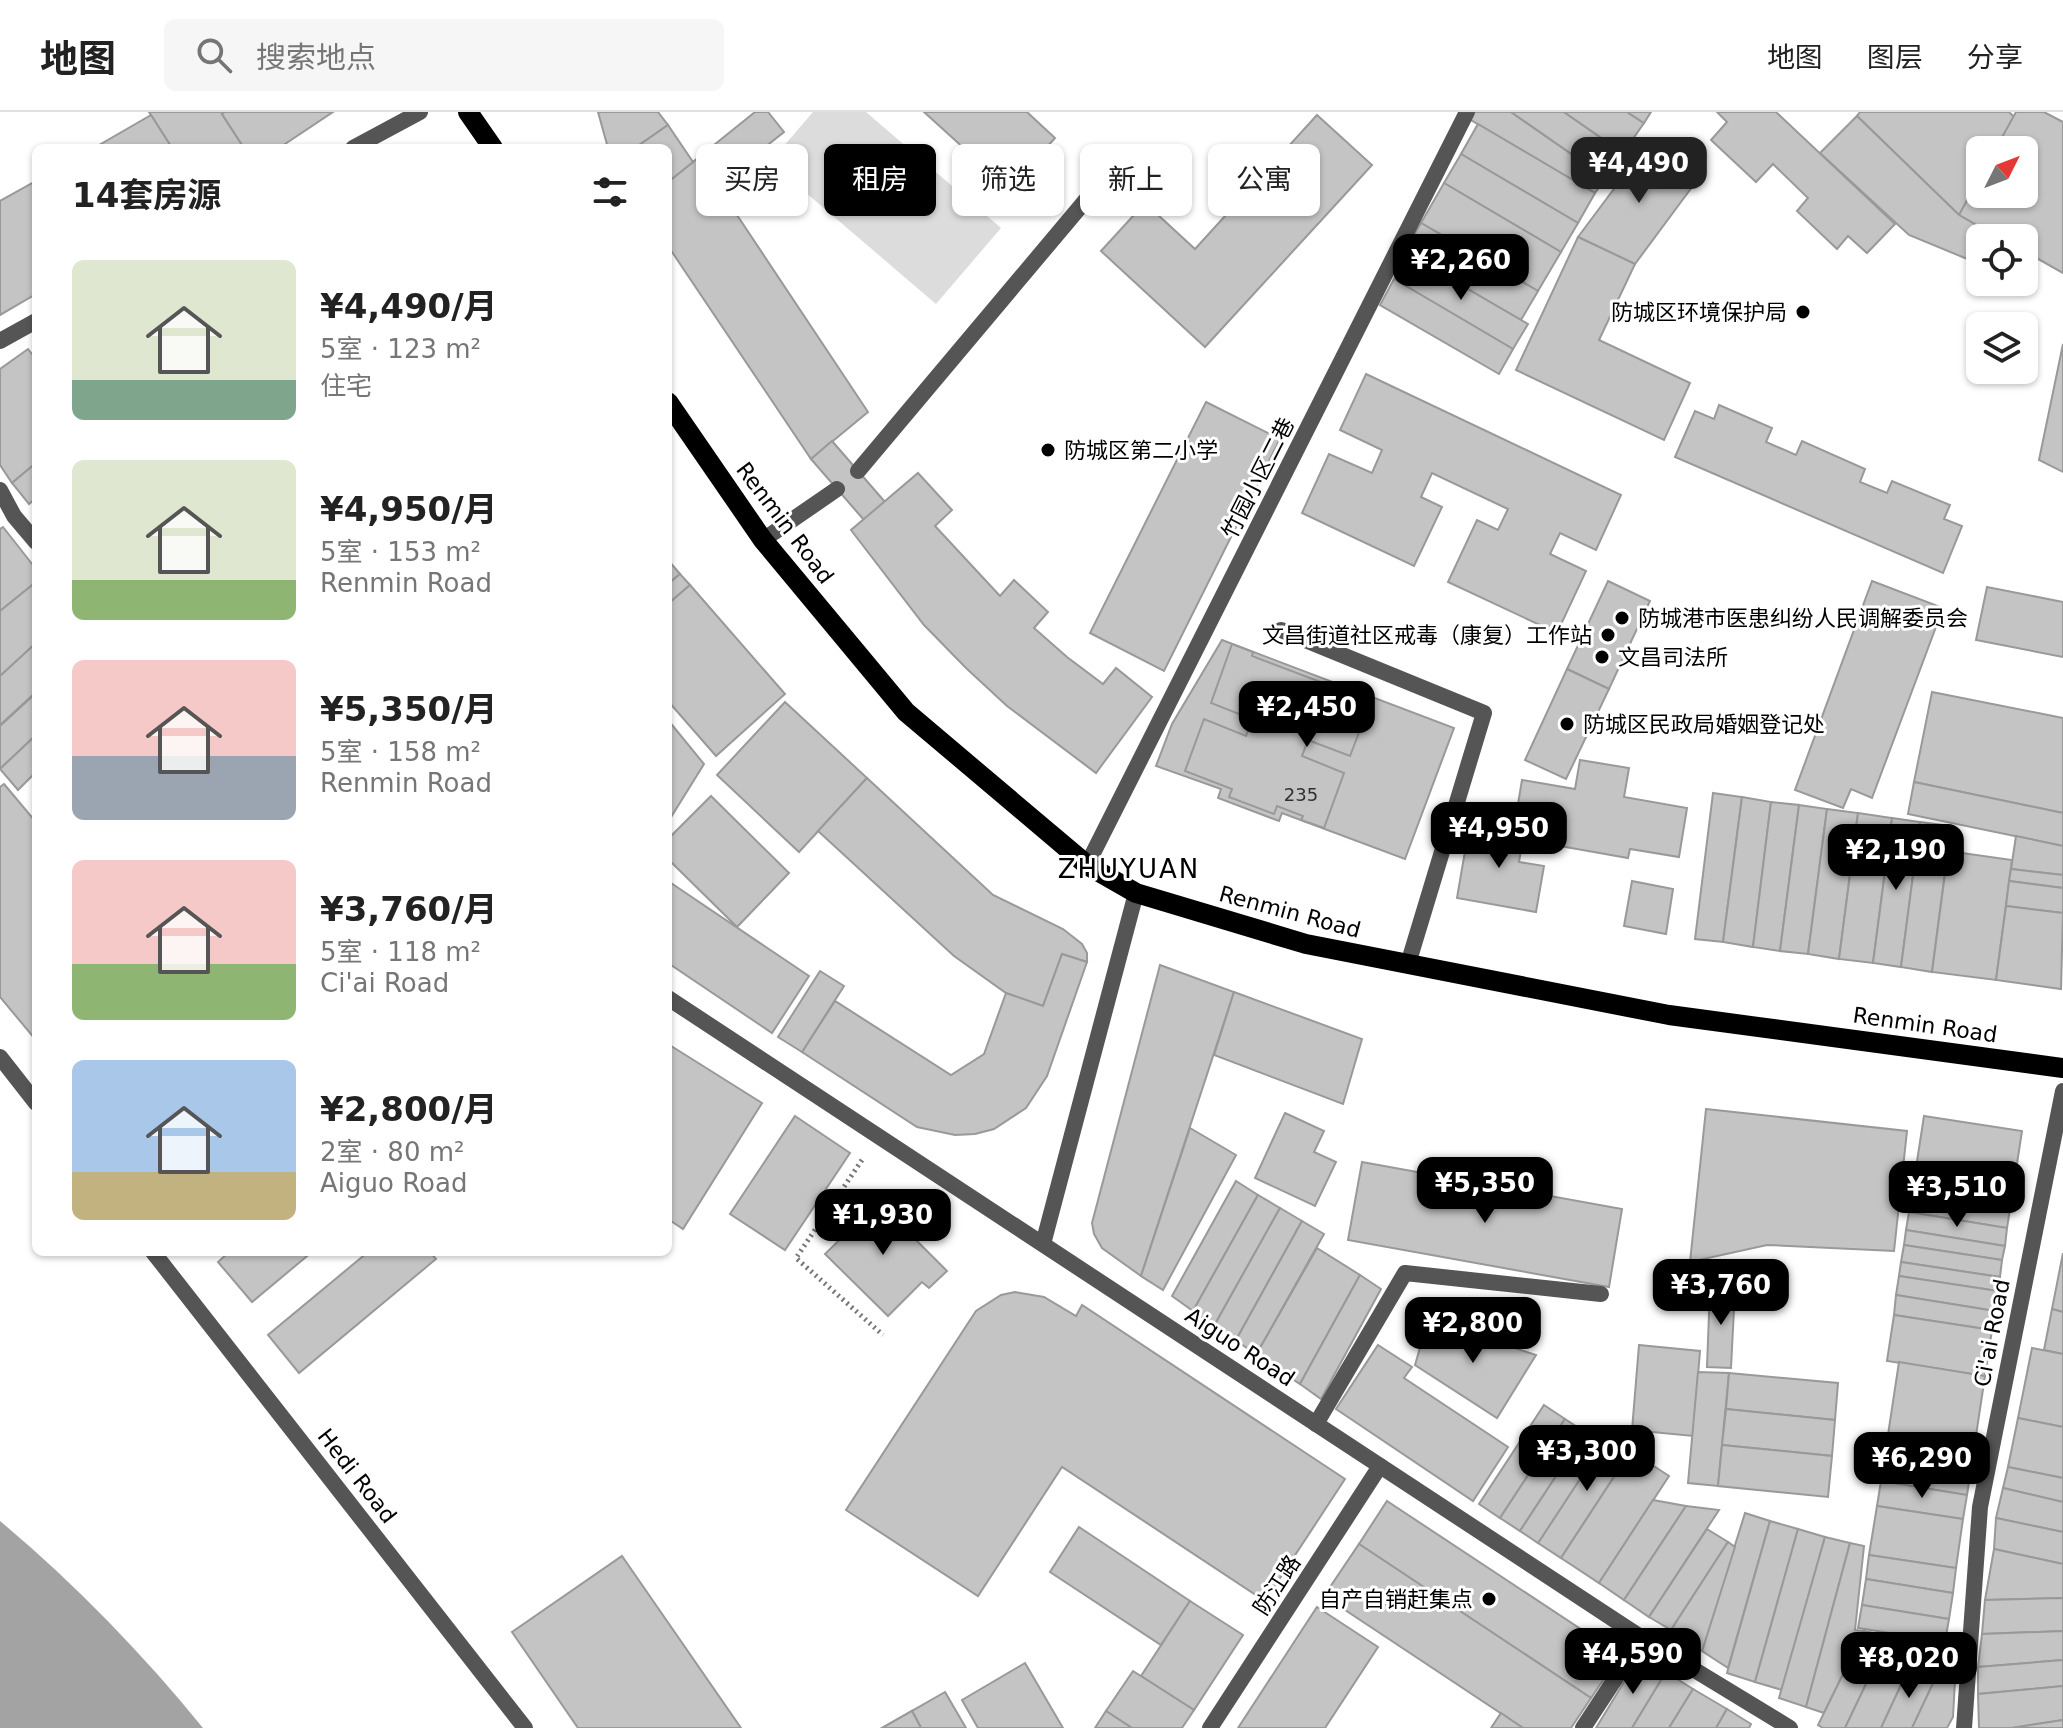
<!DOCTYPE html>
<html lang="zh">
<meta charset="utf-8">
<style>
body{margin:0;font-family:"DejaVu Sans","Noto Sans SC",sans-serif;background:#f6f6f6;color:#222;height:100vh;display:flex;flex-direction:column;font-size:30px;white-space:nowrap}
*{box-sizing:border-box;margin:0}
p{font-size:26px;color:#767676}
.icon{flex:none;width:44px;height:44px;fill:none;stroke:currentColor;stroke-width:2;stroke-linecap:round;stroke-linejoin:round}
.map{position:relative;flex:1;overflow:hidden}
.drawer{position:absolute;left:32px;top:32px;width:640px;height:1112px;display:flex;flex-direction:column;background:#fff;border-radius:12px;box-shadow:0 2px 6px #0004}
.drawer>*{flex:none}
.banner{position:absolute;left:696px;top:32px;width:760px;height:72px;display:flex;gap:16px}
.needle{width:52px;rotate:48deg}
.buttons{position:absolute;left:1966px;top:24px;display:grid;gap:16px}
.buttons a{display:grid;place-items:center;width:72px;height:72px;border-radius:12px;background:#fff;box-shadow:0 2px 6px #0004;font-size:40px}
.price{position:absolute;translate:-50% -68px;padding:0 18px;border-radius:16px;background:#000;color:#fff;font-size:26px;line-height:52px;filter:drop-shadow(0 2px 4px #0008)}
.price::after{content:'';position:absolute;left:50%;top:48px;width:24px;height:18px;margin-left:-12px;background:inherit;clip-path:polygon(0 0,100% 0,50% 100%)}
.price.on{background:#222;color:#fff}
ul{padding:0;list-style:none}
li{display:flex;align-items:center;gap:24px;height:200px;padding:0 40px}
li span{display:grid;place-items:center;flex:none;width:224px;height:160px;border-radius:12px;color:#555}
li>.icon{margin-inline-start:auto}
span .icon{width:96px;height:96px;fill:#fffc;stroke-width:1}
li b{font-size:34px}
h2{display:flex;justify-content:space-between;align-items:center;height:96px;padding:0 40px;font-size:34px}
.tag{padding:0 28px;border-radius:12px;background:#fff;box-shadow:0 2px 6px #0004;font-size:28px;line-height:72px}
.tag.on{background:#000;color:#fff}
header{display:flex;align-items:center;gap:48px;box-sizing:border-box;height:112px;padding:0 40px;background:#fff;border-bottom:2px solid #e0e0e0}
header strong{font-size:38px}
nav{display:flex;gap:44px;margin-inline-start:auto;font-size:28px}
.search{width:560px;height:72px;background:#f6f6f6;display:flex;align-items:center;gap:20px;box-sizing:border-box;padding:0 28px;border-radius:12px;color:#767676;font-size:30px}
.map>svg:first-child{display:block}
.green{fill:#dcdcdc}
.water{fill:#a3a3a3}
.building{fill:#c4c4c4;stroke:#999;stroke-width:2}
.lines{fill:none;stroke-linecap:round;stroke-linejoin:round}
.path{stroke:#777;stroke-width:5;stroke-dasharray:2 4;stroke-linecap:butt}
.service{stroke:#555;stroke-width:16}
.minor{stroke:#555;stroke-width:16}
.primary{stroke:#000;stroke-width:20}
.poi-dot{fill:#000;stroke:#fff;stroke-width:3}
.labels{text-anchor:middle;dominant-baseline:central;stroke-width:6;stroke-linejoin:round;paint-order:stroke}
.number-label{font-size:18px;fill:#313131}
.poi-label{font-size:22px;fill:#000;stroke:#fff;text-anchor:start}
.street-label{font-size:22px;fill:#000;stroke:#fff}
.quarter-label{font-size:26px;letter-spacing:2px;fill:#000;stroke:#fff}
</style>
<header>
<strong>地图</strong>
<div class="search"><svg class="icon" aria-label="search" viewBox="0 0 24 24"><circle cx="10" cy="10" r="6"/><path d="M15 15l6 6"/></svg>搜索地点</div>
<nav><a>地图</a><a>图层</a><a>分享</a></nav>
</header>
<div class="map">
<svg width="2063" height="1616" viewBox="0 0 2063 1616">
<rect width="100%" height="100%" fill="#fff"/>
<polygon class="green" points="813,0 866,0 1001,116 936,192 770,50"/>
<path class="water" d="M0,1409c74,62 142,132 203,207h-203z"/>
<g class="building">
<polygon points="149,0 225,0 222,2 244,36 172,36"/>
<polygon points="225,0 333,0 279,36 244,36 222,2"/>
<polygon points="598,0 658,0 668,13 635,36 608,36"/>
<polygon points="755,0 768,0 784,20 717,73 868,300 811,347 668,134 668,70"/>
<polygon points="924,0 1027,0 1055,26 1009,77"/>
<polygon points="1474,0 1511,0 1606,66 1595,81 1469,7"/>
<polygon points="1511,0 1564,0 1623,41 1606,66"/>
<polygon points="1564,0 1627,0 1644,11 1623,41"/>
<polygon points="1627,0 1651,0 1644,11"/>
<polygon points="1717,0 1776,0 1895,112 1867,141 1848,124 1837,137 1797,99 1808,86 1773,52 1756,70 1711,28 1727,10"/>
<polygon points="1860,0 2009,0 2014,5 1995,38 1980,38 1980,65 1959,103 1857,4"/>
<polygon points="2016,0 2044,0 2063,10 2063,161 2024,139 2024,126 2000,126 1959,103 1980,65 1980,82 2024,82 2024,38 1995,38"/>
<polygon points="151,3 172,36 94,36"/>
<polygon points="1317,3 1372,53 1205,235 1101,139 1145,91 1195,137"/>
<polygon points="1857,4 1959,103 1997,125 1980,126 1980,148 1977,151 1909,123 1820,41"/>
<polygon points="1478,12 1595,81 1578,111 1461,42"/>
<polygon points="668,13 693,50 668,70 668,36 635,36"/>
<polygon points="1649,30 1698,67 1635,152 1578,125"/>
<polygon points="1461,42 1578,111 1561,140 1444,71"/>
<polygon points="36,69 36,182 0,203 0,89"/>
<polygon points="1444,71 1561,140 1538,179 1421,111"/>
<polygon points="1421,111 1538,179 1521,208 1404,140"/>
<polygon points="1578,125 1635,152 1599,228 1690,271 1664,328 1516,258"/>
<polygon points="1409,143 1528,212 1513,237 1394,167"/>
<polygon points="1394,167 1513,237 1499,262 1380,193"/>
<polygon points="2063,232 2063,360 2039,348"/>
<polygon points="28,237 36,247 36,351 12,371 0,353 0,257"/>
<polygon points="1366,262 1621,383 1596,438 1560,421 1550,442 1586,459 1557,521 1448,470 1477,408 1498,418 1508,397 1432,361 1421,385 1442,395 1414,454 1302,401 1329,342 1372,361 1382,338 1340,318"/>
<polygon points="1206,290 1280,327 1164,559 1090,521"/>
<polygon points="1719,293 1772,316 1766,330 1796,343 1802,329 1865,357 1860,370 1887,381 1892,369 1950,393 1944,407 1962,414 1943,461 1675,345 1695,299 1714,307"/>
<polygon points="832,329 885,390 864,408 811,347"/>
<polygon points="36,351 36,386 29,392 12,371"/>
<polygon points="918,361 952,398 935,414 1000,484 1014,468 1048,500 1034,516 1067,545 1103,572 1116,556 1152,585 1096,661 1007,594 966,556 924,513 851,418"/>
<polygon points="3,415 36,457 36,470 0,499 0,417"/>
<polygon points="668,448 680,462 668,472"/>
<polygon points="680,462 690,473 668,492 668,472"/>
<polygon points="1608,469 1650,489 1609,577 1567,557"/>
<polygon points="1872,469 1943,496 1872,686 1851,677 1843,696 1795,678"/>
<polygon points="36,470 36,531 0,564 0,499"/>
<polygon points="690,473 785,582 716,644 668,589 668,492"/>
<polygon points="1987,475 2063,490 2063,545 1976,528"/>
<polygon points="1222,528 1454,616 1405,747 1282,701 1279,709 1218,686 1221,677 1156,654 1172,612"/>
<polygon points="36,531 36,580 0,613 0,564"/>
<polygon points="1232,532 1253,540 1252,544 1371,589 1350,644 1308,628 1302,644 1344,661 1324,716 1301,708 1303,704 1277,694 1274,702 1229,685 1232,677 1185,659 1204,607 1246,624 1252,607 1211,591"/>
<polygon points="1567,557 1609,577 1566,667 1525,648"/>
<polygon points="1932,580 2063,606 2063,701 1914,670"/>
<polygon points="36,581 36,623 0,657 0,614"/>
<polygon points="785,590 867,666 799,740 717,663"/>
<polygon points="668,608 704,652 668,710"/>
<polygon points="36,623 36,660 18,678 0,657"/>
<polygon points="1580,648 1629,656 1624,685 1687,696 1679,745 1630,737 1628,746 1554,733 1556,723 1514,716 1522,668 1575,677"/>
<polygon points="867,666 993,783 1063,817 1082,832 1087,841 1087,850 1062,842 1043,894 1006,881 954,844 818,719"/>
<polygon points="1914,670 2063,701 2063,734 1908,702"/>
<polygon points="4,672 36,710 35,927 0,885 0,675"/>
<polygon points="1713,681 1742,685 1723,830 1695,827"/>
<polygon points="711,684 789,761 737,815 668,747 668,727"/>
<polygon points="1742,685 1771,690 1753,835 1723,830"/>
<polygon points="1771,690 1799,693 1780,839 1753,835"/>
<polygon points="1799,693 1827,697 1808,842 1780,839"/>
<polygon points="1827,697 1858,701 1839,847 1808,842"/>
<polygon points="1858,701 1892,706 1873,851 1839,847"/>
<polygon points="1892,706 1920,710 1901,855 1873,851"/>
<polygon points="1470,710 1524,720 1519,750 1544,754 1536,800 1457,786"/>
<polygon points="1920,710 1951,714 1932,860 1901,855"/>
<polygon points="2016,724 2063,734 2063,763 2011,757"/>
<polygon points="1948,739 2012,748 1996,868 1932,860"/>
<polygon points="2011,757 2063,763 2063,776 2009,769"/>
<polygon points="668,769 809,864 772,921 668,851"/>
<polygon points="1632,769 1673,777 1666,822 1624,814"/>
<polygon points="2009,769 2063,776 2063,801 2006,794"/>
<polygon points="2006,794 2063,801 2061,877 1996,868"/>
<polygon points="1062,842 1087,850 1047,964 1026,996 994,1017 975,1022 955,1023 917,1015 802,940 835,889 951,963 984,942 1006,881 1043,894"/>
<polygon points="1160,853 1234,880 1141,1164 1102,1136 1094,1122 1092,1111"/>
<polygon points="820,859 844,874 802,940 778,925"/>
<polygon points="1234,880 1362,927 1343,992 1214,943"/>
<polygon points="668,932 762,991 683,1117 668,1107"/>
<polygon points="1706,997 1907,1019 1894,1139 1767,1133 1690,1150"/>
<polygon points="1285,1001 1324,1019 1314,1040 1336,1050 1315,1094 1255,1066"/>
<polygon points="795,1004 850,1041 785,1138 730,1102"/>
<polygon points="1924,1004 2022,1019 2010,1097 1912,1082"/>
<polygon points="1190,1016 1236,1043 1163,1178 1141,1164"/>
<polygon points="1362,1050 1622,1097 1609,1175 1348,1128"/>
<polygon points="1236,1069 1258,1083 1193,1199 1172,1184"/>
<polygon points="867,1079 947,1159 929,1176 922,1170 888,1204 825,1142 860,1108 849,1097"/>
<polygon points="1912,1082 2010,1097 2007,1116 1909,1100"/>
<polygon points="1258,1083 1280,1096 1214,1214 1193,1199"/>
<polygon points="1280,1096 1302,1109 1236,1228 1214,1214"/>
<polygon points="1909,1100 2007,1116 2005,1134 1906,1118"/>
<polygon points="1302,1109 1324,1122 1256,1243 1236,1228"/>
<polygon points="1906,1118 2005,1134 2002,1148 1904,1133"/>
<polygon points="1904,1133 2002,1148 2000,1165 1901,1150"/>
<polygon points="1317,1136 1360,1163 1300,1272 1256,1243"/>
<polygon points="229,1140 312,1140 252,1190 218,1150"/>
<polygon points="368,1140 430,1140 436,1147 299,1261 268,1223"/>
<polygon points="2063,1141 2063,1200 2052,1197"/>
<polygon points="1901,1150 2000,1165 1998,1179 1899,1164"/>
<polygon points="1360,1163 1381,1177 1321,1287 1300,1272"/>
<polygon points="1899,1164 1998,1179 1995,1199 1896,1183"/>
<polygon points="1710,1175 1735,1177 1731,1256 1707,1255"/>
<polygon points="1015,1180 1044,1185 1076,1204 1082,1193 1345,1367 1265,1489 1062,1355 978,1484 846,1398 976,1199 1001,1183"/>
<polygon points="1896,1183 1995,1199 1992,1218 1894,1203"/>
<polygon points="2052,1197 2063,1200 2063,1242 2044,1238"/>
<polygon points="1894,1203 1992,1218 1985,1264 1887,1249"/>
<polygon points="1428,1208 1536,1243 1497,1306 1415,1253"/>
<polygon points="1378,1233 1412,1255 1404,1266 1508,1335 1473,1389 1336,1297"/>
<polygon points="1639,1233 1700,1239 1693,1324 1632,1318"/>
<polygon points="2032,1236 2063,1242 2063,1315 2018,1306"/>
<polygon points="1899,1250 1985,1264 1967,1383 1881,1369"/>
<polygon points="1698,1260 1729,1261 1718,1374 1688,1371"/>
<polygon points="1729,1261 1838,1271 1835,1308 1726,1297"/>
<polygon points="1544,1293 1565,1307 1500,1406 1479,1392"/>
<polygon points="1726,1297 1835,1308 1832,1344 1722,1333"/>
<polygon points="2018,1306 2063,1315 2063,1366 2008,1355"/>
<polygon points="1565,1307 1585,1320 1520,1419 1500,1406"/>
<polygon points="1613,1316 1636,1331 1561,1446 1538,1431"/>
<polygon points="1585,1320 1603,1332 1538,1431 1520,1419"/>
<polygon points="1722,1333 1832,1344 1828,1385 1718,1374"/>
<polygon points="1631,1339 1669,1364 1599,1471 1561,1446"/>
<polygon points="2008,1355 2063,1366 2063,1390 2003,1376"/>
<polygon points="1881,1369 1967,1383 1963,1407 1877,1394"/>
<polygon points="2003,1376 2063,1390 2063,1420 1996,1406"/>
<polygon points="1653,1388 1686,1394 1624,1488 1599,1471"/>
<polygon points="1387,1389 1620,1543 1591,1586 1359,1432"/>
<polygon points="1686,1394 1719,1398 1649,1505 1624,1488"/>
<polygon points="1877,1394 1963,1407 1956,1456 1869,1443"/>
<polygon points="1745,1401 1770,1409 1728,1556 1702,1539"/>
<polygon points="1996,1406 2063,1420 2063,1452 1994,1437"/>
<polygon points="1770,1409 1798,1417 1755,1570 1727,1561"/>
<polygon points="1079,1415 1190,1489 1161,1533 1050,1460"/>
<polygon points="1707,1417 1728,1430 1671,1518 1649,1505"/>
<polygon points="1798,1417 1825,1425 1782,1578 1755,1570"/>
<polygon points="1825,1425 1850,1431 1806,1595 1779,1586"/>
<polygon points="1728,1430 1735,1435 1702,1539 1671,1518"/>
<polygon points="1850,1431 1864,1434 1855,1518 1864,1519 1824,1601 1806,1595"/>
<polygon points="1359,1432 1591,1586 1571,1616 1523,1616 1324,1484"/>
<polygon points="1994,1437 2063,1452 2063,1486 1985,1488"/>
<polygon points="1869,1443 1956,1456 1953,1481 1866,1467"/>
<polygon points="622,1444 741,1616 578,1616 512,1520"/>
<polygon points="1866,1467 1953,1481 1949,1507 1862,1493"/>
<polygon points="2063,1486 2063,1519 1982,1522 1985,1488"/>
<polygon points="1190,1489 1243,1523 1194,1598 1141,1564"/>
<polygon points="1862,1493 1949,1507 1945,1530 1858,1516"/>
<polygon points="1317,1495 1378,1535 1325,1616 1238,1616"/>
<polygon points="1864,1519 1950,1537 1954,1542 1948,1566 1853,1542"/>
<polygon points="2063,1519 2063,1548 1978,1555 1982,1522"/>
<polygon points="1853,1542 1877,1549 1845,1616 1823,1616 1818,1613"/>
<polygon points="1640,1544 1666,1560 1632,1616 1596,1616"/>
<polygon points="2063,1548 2063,1574 1978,1582 1978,1555"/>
<polygon points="1877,1549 1909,1556 1881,1616 1845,1616"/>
<polygon points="1025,1551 1063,1616 978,1616 962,1588"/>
<polygon points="1909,1556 1937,1563 1912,1616 1881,1616"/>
<polygon points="1133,1559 1194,1598 1182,1616 1132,1616 1106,1599"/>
<polygon points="1666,1560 1693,1577 1669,1616 1632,1616"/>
<polygon points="1937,1563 1955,1568 1953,1605 1947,1616 1912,1616"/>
<polygon points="2063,1574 2063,1608 2012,1616 1979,1616 1978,1582"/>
<polygon points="1693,1577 1727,1597 1716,1616 1669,1616"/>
<polygon points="945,1580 966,1616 921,1616 912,1599"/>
<polygon points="1727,1597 1751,1612 1749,1616 1716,1616"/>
<polygon points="912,1599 921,1616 882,1616"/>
<polygon points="912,1599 921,1616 882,1616"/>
<polygon points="1106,1599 1132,1616 1095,1616"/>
<polygon points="1501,1601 1523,1616 1491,1616"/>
<polygon points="2063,1608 2063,1616 2012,1616"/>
</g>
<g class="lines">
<polyline class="path" points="862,1048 796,1146 883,1223"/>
<g class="service">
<polyline points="858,359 1096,76"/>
<polyline points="763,428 837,377"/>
<polyline points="1281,518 1484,601 1408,852"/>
<polyline points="1087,753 1467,0"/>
<polyline points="1316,1312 1405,1161 1601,1182"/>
<polyline points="1583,1616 1642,1526"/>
</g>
<g class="minor">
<polyline points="353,36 420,0"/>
<polyline points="0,229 36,209"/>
<polyline points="0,378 14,404 36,430"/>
<polyline points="668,886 1642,1526 1790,1616"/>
<polyline points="0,945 36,991"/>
<polyline points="1043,1132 1136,781"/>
<polyline points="153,1140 525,1616"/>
<polyline points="1210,1616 1380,1354"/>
<polyline points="1964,1616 1980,1395 2063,979"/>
</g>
<g class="primary">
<polyline points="468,0 493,36"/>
<polyline points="668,290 763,428 906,600 1087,753 1136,781 1306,832 1669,903 2063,956"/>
</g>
</g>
<g class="poi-dot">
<circle cx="1803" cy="200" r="8"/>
<circle cx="1048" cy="338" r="8"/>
<circle cx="1622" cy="506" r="8"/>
<circle cx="1608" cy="523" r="8"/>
<circle cx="1602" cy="545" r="8"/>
<circle cx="1567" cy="612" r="8"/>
<circle cx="1489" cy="1487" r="8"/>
</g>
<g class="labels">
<g class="number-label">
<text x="1301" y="682">235</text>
</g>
<g class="poi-label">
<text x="1787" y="200" text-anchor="end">防城区环境保护局</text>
<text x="1064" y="338">防城区第二小学</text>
<text x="1638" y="506">防城港市医患纠纷人民调解委员会</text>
<text x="1592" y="523" text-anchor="end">文昌街道社区戒毒（康复）工作站</text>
<text x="1618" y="545">文昌司法所</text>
<text x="1583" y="612">防城区民政局婚姻登记处</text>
<text x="1473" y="1487" text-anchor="end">自产自销赶集点</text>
</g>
<g class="street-label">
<text transform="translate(1258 366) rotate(-63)">竹园小区二巷</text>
<text transform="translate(785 411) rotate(53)">Renmin Road</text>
<text transform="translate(1290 800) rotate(15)">Renmin Road</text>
<text transform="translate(1925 913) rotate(8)">Renmin Road</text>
<text transform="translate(1992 1221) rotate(-79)">Ci'ai Road</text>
<text transform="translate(1240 1235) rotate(33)">Aiguo Road</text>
<text transform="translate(357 1364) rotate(52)">Hedi Road</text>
<text transform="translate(1277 1473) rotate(-57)">防江路</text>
</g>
<g class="quarter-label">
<text x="1129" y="757">ZHUYUAN</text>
</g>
</g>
</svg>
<div class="buttons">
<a><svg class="needle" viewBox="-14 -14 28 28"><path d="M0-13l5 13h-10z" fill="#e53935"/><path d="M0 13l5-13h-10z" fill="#767676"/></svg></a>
<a><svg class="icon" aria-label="locate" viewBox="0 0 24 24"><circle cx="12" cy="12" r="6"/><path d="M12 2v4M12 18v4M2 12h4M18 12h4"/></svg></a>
<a><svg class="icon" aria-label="layers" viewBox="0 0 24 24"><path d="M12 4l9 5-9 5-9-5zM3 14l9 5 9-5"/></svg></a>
</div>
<b class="price on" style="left:1639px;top:93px">¥4,490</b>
<b class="price" style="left:1461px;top:190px">¥2,260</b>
<b class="price" style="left:1307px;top:637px">¥2,450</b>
<b class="price" style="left:1499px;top:758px">¥4,950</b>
<b class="price" style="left:1896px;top:780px">¥2,190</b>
<b class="price" style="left:1485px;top:1113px">¥5,350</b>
<b class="price" style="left:1957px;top:1117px">¥3,510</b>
<b class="price" style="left:883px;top:1145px">¥1,930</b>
<b class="price" style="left:1721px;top:1215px">¥3,760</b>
<b class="price" style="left:1473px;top:1253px">¥2,800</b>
<b class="price" style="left:1587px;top:1381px">¥3,300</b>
<b class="price" style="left:1922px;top:1388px">¥6,290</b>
<b class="price" style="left:1633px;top:1584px">¥4,590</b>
<b class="price" style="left:1909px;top:1588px">¥8,020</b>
<div class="banner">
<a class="tag">买房</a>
<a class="tag on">租房</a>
<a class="tag">筛选</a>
<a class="tag">新上</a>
<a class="tag">公寓</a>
</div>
<section class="drawer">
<h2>14套房源<svg class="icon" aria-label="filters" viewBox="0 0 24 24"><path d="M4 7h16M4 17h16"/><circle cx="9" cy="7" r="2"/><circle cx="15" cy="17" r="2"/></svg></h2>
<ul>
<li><span style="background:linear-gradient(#dfe7d0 75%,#7fa58c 0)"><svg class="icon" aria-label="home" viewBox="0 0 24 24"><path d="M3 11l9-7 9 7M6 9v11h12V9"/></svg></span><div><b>¥4,490/月</b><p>5室 · 123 m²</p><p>住宅</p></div></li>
<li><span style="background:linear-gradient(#dfe7d0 75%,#8fb573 0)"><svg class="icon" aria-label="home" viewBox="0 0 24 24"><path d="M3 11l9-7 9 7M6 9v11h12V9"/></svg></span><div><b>¥4,950/月</b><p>5室 · 153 m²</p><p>Renmin Road</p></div></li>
<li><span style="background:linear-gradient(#f6c9c9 60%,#9aa5b1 0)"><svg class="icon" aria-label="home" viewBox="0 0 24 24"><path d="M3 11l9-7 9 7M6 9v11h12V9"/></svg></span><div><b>¥5,350/月</b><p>5室 · 158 m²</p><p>Renmin Road</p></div></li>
<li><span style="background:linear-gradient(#f6c9c9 65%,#8fb573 0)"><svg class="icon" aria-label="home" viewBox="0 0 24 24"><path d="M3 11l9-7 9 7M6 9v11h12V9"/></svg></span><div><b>¥3,760/月</b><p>5室 · 118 m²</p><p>Ci'ai Road</p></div></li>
<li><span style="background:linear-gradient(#a9c7e8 70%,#c2b280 0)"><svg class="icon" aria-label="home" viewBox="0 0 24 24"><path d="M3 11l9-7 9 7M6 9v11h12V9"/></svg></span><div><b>¥2,800/月</b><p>2室 · 80 m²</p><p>Aiguo Road</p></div></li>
</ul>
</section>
</div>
